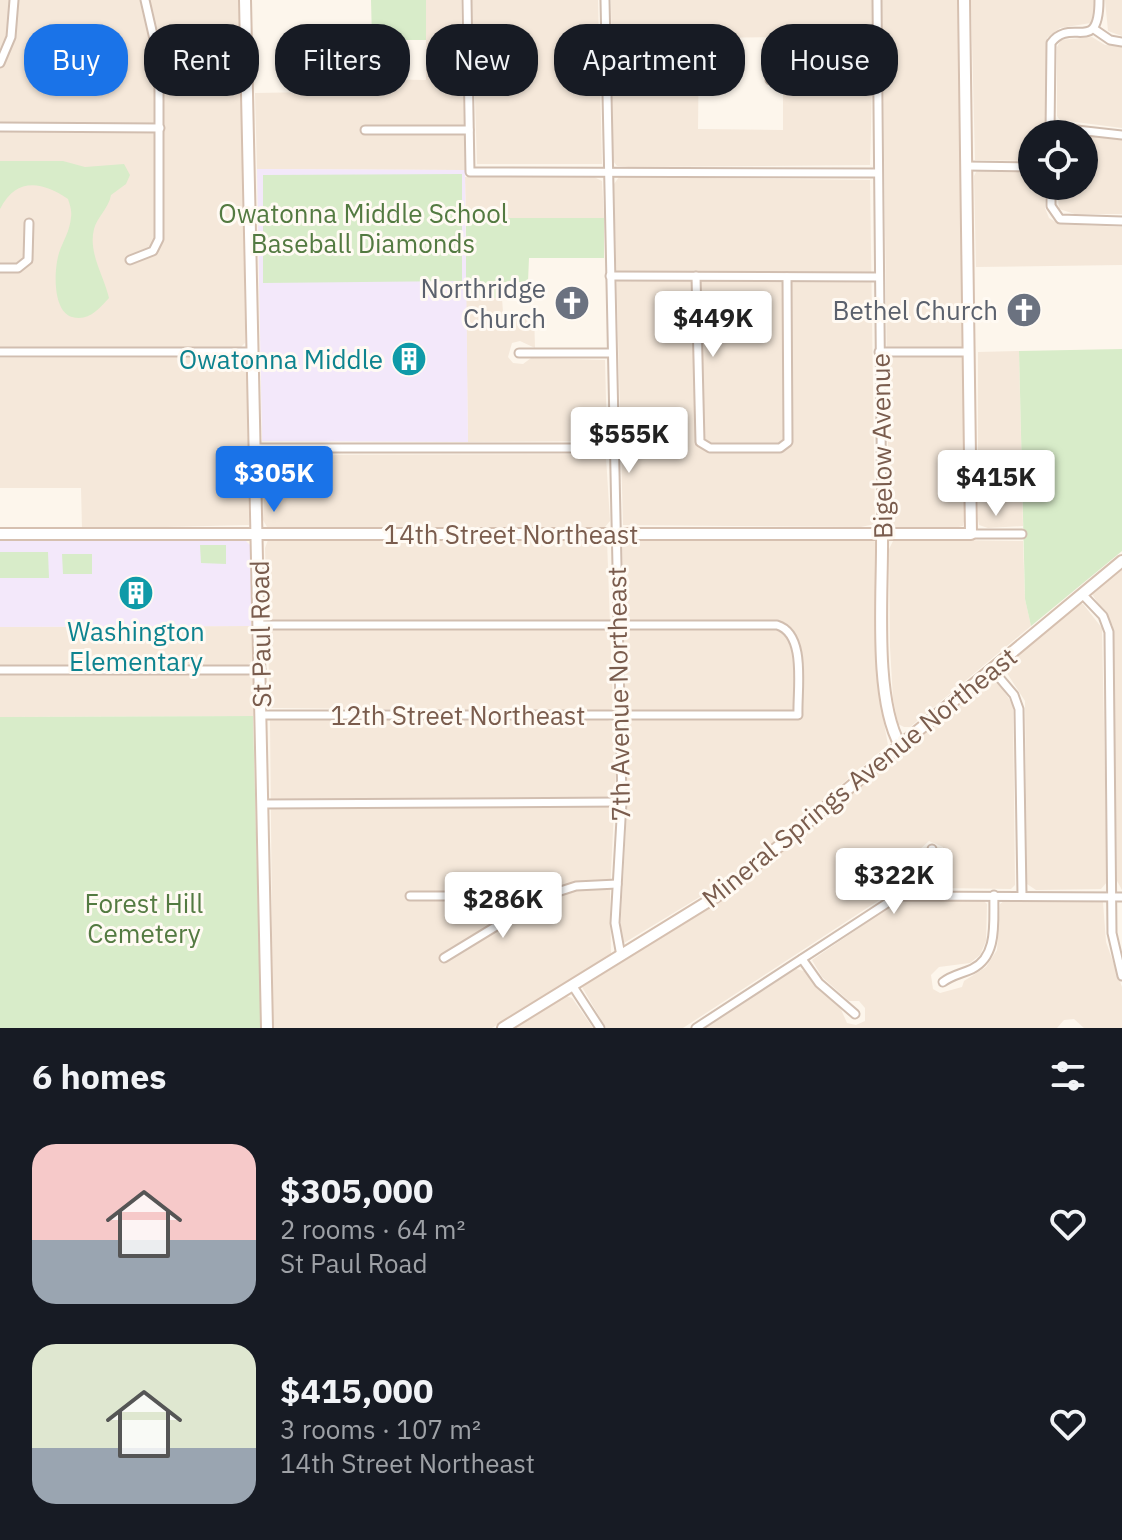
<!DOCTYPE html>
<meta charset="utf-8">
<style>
body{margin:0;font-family:"IBM Plex Sans",sans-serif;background:#20242c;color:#f1f3f6;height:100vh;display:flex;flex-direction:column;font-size:30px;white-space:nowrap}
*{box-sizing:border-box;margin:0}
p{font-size:26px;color:#9ea1a6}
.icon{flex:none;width:44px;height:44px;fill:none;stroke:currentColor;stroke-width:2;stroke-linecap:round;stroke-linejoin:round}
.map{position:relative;height:1028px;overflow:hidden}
.drawer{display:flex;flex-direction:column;background:#171b24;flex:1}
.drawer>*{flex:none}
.guide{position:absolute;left:24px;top:24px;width:1074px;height:72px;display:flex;gap:16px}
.tools{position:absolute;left:1018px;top:120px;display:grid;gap:16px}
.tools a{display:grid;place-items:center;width:80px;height:80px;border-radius:50%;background:#171b24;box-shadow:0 2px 6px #0004;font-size:40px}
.price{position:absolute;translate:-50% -68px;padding:0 18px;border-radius:8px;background:#fff;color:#222;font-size:26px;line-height:52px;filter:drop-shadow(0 2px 4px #0008)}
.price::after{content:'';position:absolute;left:50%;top:48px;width:24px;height:18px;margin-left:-12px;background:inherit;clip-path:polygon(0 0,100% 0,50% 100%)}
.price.active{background:#1a73e8;color:#fff}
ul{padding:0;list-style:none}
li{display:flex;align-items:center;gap:24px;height:200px;padding:0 32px}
li span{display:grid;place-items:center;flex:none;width:224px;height:160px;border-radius:24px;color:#555}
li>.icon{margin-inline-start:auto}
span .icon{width:96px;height:96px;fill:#fffc;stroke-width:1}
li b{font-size:34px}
h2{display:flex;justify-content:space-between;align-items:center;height:96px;padding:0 32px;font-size:34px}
.pill{padding:0 28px;border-radius:32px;background:#171b24;box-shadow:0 2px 6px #0004;font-size:28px;line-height:72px}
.pill.active{background:#1a73e8;color:#fff}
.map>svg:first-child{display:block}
.residential{fill:#f5e8da}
.education{fill:#f3e8fa}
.green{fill:#d8ecc9}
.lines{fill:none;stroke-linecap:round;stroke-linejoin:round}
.street-casing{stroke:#d1beb0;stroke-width:11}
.secondary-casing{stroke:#d6c0b0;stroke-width:14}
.street{stroke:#fff;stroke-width:7}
.secondary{stroke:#fff;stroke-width:10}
.labels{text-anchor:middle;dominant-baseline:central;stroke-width:6;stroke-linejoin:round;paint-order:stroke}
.park-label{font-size:26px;fill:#537a41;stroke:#fffaf3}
.worship-label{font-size:26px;fill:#5b616d;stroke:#fffaf3;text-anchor:end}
.culture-label{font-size:26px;fill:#0d838f;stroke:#fffaf3;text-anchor:end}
.street-label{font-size:26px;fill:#7a5c4d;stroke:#fffaf3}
</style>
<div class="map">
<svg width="1122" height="1028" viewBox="0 0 1122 1028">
<rect width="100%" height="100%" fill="#fdf6ec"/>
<g class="residential">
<polygon points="0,0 239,0 245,326 245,343 241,347 0,347"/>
<polygon points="426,0 461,0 465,170 257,169 255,93 372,91 372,79 426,80"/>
<polygon points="472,0 598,0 602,164 477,164"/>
<polygon points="872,0 873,71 870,75 788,76 784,72 783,37 699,38 698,129 783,130 783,90 788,87 872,88 870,165 629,167 617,166 613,161 612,87 642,85 658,92 671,83 666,67 657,65 643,73 612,74 611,0"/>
<polygon points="882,0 959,0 965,517 963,526 950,529 894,528 889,522"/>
<polygon points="971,0 1094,0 1094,20 1091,23 1060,28 1047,38 1045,134 1032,134 1032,161 975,160"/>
<polygon points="1105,0 1122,0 1122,36 1108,31"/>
<polygon points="1092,37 1105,45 1122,46 1122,128 1060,120 1057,116 1057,47 1061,40"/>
<polygon points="1084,135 1122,140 1122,214 1075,214 1059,209 1057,186 1084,186"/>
<polygon points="977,170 1032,171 1032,186 1045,186 1045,208 1049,218 1059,224 1122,227 1122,265 976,267 974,176"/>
<polygon points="592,176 602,181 604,218 466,218 465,177"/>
<polygon points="619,177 870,180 875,524 861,527 623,525 614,184"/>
<polygon points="466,298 502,298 503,312 534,312 535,348 520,341 512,343 508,357 513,363 523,364 531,358 605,360 607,441 468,442"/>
<polygon points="1019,351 1023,526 988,528 979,525 978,519 978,352"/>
<polygon points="238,357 246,360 247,365 249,525 82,529 81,488 0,488 0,358"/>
<polygon points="602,454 606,457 610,521 605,527 267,527 263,520 265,455"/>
<polygon points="276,539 607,540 613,708 607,711 270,708 265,548 268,540"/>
<polygon points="633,539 873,539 877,545 880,701 888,745 731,878 624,943 620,934 627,809 622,545"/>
<polygon points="894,539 1023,541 1025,599 1031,626 910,727 904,727 898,724 893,699 890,647 889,549"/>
<polygon points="1122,567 1122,890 1117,881 1113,626 1092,594"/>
<polygon points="1078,604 1083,604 1102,628 1107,882 1101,889 1036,890 1027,884 1025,701 1003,667"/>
<polygon points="251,626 254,659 248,665 0,665 0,627"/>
<polygon points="0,675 247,675 252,676 254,684 253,716 0,717"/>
<polygon points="989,678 998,682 1013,705 1015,885 1011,889 938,888 936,868 944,857 943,847 929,841 918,851 925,866 923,887 893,891 683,1028 606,1028 582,987 710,908 753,876"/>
<polygon points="605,719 613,722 615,729 616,770 610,892 611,954 492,1028 273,1028 270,720"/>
<polygon points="908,900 983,900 987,904 986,941 980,955 970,963 939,967 931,975 933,989 940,993 962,987 964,981 986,967 997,950 1000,904 1004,901 1103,902 1106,942 1122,987 1122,1028 1084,1028 1074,1019 1064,1020 1057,1028 705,1028 796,969 804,971 819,990 840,1007 847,1023 856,1025 865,1021 865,1008 859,1001 849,1001 822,977 812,960 891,906"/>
<polygon points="566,996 572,998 593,1028 515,1028"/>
</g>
<g class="education">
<polygon points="257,169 465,170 468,442 262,441"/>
<polygon points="0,540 246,541 251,546 251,626 0,627"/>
</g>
<g class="green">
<polygon points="371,0 426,0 426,40 372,40"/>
<path d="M0,161h63l22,6 39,-3 6,11 -4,9 -15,11c-2,13 -14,22 -17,34 -6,24 10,47 15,69 -10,11 -21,24 -37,19 -20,-6 -18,-48 -13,-64 4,-12 11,-22 12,-36 1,-6 -1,-12 -3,-18 -26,-18 -52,-22 -68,10z"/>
<polygon points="462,174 462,281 263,283 263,175"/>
<polygon points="466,218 604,218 604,258 529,258 528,282 502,282 502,298 466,298"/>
<polygon points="1122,349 1122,551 1031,626 1025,599 1019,351"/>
<polygon points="200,545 226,545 226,564 201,563"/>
<polygon points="0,552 48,552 49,578 0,578"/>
<polygon points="62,554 92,554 92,574 63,574"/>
<polygon points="253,716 261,1028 0,1028 0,717"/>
</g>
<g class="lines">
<defs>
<g id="street">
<polyline points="467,0 470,172 876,173"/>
<polyline points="605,0 622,802 615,923 621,956"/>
<polyline points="877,0 882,534"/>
<polyline points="1094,29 1110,40 1122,42"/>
<polyline points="0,63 11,37 14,0"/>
<polyline points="468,80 524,80"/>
<polyline points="770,80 878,82"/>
<polyline points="606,81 662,81"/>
<polyline points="0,127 160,128"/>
<polyline points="1050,127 1122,135"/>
<polyline points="365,130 469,130"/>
<path d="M1050,134l1,-91c20,-27 48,13 48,-43"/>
<polyline points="966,166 1032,167"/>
<polyline points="1051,186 1051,206 1060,219 1122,221"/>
<polyline points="130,260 153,251 159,239 159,61 145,0"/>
<polyline points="0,268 18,268 28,260 29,223"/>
<polyline points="610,276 878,277"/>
<polyline points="696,276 700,442 710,448 780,448 788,442 787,277"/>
<polyline points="0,352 253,352"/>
<polyline points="879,352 968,352"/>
<polyline points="519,353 611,353"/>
<polyline points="256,448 613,448"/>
<polyline points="971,534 1022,534"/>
<polyline points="1082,594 1103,616 1109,632 1112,933 1122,976"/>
<path d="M259,625h518c30,9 20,64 21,90h-536"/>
<polyline points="992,669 1014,695 1019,709 1022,895"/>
<polyline points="0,670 261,670"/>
<polyline points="264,804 622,802"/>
<polyline points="931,895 932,849"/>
<polyline points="410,896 545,896 576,886 617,884"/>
<polyline points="444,958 544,897"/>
<polyline points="802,959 819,983 855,1014"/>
<path d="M943,982c9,-7 18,-8 29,-13 27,-13 21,-49 22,-74"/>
<polyline points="572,985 600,1028"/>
<polyline points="696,1028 898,896 1122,897"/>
</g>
<g id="secondary">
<polyline points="245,0 267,1028"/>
<polyline points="0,534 971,534 964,0"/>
<path d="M882,534c1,56 -9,163 18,211"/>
<polyline points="503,1028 725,891 1122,561"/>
</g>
</defs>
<use href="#street" class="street-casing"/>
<use href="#secondary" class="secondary-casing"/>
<use href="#street" class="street"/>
<use href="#secondary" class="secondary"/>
</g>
<defs>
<symbol id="church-disc" viewBox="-11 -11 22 22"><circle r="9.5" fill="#6b7280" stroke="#fffaf3"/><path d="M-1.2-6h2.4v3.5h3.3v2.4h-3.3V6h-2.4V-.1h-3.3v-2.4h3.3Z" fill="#fff"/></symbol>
<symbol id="building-disc" viewBox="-11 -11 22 22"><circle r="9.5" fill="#0f9aa8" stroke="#fffaf3"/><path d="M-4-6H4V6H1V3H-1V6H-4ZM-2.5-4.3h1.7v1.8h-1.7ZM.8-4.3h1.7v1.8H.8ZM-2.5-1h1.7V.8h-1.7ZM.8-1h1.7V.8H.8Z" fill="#fff"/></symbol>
</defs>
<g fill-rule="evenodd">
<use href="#church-disc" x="552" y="283" width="40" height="40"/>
<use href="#church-disc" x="1004" y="290" width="40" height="40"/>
<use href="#building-disc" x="389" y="339" width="40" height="40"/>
<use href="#building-disc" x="116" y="573" width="40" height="40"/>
</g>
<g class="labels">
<g class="park-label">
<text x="363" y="213">Owatonna Middle School<tspan x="363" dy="30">Baseball Diamonds</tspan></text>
<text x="144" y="903">Forest Hill<tspan x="144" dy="30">Cemetery</tspan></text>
</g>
<g class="worship-label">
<text x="546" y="288">Northridge<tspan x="546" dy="30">Church</tspan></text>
<text x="998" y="310">Bethel Church</text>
</g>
<g class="culture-label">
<text x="383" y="359">Owatonna Middle</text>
<text x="136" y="631" text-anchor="middle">Washington<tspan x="136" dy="30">Elementary</tspan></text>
</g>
<g class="street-label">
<text transform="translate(881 446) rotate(-91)">Bigelow Avenue</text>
<text x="511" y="534">14th Street Northeast</text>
<text transform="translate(260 634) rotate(-91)">St Paul Road</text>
<text transform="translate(618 694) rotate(-91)">7th Avenue Northeast</text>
<text x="458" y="715">12th Street Northeast</text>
<text transform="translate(859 777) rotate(-39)">Mineral Springs Avenue Northeast</text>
</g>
</g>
</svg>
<div class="tools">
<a><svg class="icon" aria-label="locate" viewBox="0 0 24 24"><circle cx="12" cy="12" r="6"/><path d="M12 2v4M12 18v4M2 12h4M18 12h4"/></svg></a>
</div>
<b class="price" style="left:713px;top:359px">$449K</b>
<b class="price" style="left:629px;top:475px">$555K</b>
<b class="price active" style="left:274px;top:514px">$305K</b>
<b class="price" style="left:996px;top:518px">$415K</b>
<b class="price" style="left:894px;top:916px">$322K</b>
<b class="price" style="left:503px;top:940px">$286K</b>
<div class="guide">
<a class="pill active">Buy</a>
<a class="pill">Rent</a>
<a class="pill">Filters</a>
<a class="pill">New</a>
<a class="pill">Apartment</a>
<a class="pill">House</a>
</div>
</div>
<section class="drawer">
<h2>6 homes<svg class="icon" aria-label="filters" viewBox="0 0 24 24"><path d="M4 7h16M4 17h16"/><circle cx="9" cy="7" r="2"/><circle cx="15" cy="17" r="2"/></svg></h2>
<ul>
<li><span style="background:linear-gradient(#f6c9c9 60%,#9aa5b1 0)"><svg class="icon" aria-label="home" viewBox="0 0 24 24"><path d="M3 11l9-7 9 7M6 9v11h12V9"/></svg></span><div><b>$305,000</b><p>2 rooms · 64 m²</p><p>St Paul Road</p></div><svg class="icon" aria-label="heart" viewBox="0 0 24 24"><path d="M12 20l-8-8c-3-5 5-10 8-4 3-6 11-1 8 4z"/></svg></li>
<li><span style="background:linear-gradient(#dfe7d0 65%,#9aa5b1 0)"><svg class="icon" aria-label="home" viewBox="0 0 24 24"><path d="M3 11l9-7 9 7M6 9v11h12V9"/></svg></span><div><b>$415,000</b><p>3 rooms · 107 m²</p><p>14th Street Northeast</p></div><svg class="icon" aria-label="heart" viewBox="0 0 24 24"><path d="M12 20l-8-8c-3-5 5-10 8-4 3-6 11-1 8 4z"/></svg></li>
</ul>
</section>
